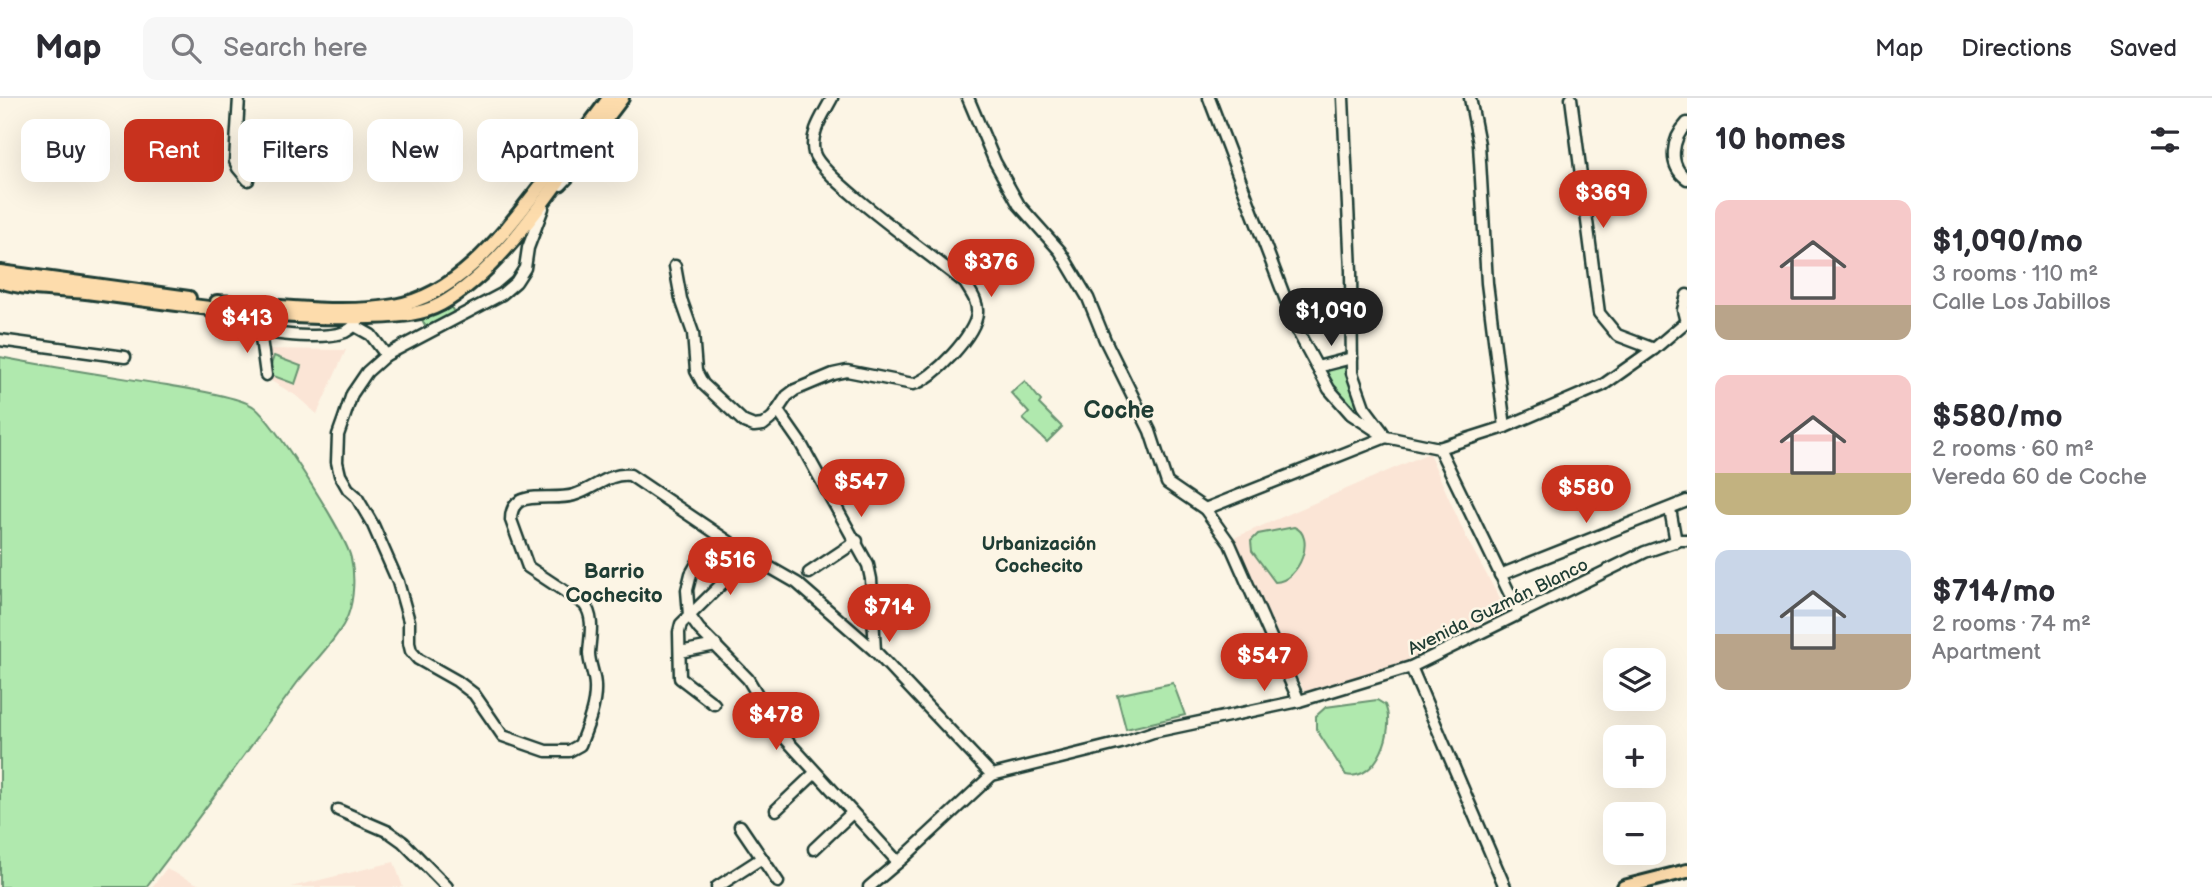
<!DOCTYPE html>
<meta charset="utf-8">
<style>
body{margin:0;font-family:"Balsamiq Sans",sans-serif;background:#f7f7f7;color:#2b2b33;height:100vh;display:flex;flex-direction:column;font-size:26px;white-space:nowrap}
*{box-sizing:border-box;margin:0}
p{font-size:23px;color:#7c7c81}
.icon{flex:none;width:38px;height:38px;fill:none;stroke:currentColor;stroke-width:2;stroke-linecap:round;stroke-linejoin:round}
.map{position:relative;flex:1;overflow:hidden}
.sheet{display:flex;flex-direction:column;background:#fff;width:525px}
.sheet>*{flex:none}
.hud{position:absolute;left:21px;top:21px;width:665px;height:63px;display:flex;gap:14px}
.tools{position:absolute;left:1603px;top:550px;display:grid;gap:14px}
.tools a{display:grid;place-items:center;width:63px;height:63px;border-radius:14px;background:#fff;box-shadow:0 7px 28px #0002;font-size:35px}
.price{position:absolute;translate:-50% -60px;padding:0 16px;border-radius:24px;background:#c8321e;color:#fff;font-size:23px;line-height:46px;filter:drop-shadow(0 2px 4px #0008)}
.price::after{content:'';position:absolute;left:50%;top:42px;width:21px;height:16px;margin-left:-10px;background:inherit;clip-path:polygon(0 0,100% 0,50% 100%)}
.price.on{background:#222;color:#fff}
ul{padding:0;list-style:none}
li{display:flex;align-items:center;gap:21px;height:175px;padding:0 28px}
li span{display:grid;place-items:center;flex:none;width:196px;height:140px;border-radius:14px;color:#555}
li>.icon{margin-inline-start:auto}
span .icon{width:84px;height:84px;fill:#fffc;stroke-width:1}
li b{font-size:30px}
h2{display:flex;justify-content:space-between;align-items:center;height:84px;padding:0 28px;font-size:30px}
.tag{padding:0 24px;border-radius:14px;background:#fff;box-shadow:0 7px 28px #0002;font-size:24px;line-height:63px}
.tag.on{background:#c8321e;color:#fff}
header{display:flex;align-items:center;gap:42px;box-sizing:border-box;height:98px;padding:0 35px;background:#fff;border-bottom:2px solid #e1e1e2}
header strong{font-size:33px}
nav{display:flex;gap:38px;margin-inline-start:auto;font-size:24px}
.search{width:490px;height:63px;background:#f7f7f7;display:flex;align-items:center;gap:18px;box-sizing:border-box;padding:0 24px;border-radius:14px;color:#7c7c81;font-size:26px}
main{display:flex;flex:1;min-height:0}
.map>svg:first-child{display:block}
.built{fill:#fbe5d6}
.green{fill:#b0e9ae;stroke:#689371;stroke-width:2}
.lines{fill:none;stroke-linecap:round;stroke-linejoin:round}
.minor-casing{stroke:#1f3d34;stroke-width:15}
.major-casing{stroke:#1f3d34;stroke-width:18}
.minor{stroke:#fcf5e5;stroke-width:10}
.major{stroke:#fddcac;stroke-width:12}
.labels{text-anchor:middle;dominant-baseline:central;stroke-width:5;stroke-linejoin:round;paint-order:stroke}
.street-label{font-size:18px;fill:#1f3d34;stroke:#fcf5e5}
.neighbourhood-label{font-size:19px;font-weight:bold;fill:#1f3d34;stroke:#fcf5e5}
.quarter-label{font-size:21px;font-weight:bold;fill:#1f3d34;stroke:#fcf5e5}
.district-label{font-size:24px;font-weight:bold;fill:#1f3d34;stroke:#fcf5e5}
</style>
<header>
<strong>Map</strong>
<div class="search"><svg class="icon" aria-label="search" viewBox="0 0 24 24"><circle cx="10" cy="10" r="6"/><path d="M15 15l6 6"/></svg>Search here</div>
<nav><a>Map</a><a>Directions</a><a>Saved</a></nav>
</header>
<main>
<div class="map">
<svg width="1687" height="789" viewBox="0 0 1687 789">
<rect width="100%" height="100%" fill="#fcf5e5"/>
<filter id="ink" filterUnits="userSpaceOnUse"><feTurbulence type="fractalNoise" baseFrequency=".0143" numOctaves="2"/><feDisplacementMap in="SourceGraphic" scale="14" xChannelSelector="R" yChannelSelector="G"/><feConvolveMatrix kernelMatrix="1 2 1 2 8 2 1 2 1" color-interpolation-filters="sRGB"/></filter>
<g filter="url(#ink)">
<g class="built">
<polygon points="259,251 346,252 317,316 295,297 261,277"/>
<polygon points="1429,355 1466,439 1506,512 1409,563 1304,594 1234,440"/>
<polygon points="394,764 403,789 291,789"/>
<polygon points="166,771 204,789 152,789"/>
</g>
<g class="green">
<polygon points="450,206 454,215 426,229 421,220"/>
<polygon points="274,258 301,268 295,286 268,276"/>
<path d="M0,259c55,11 111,19 167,28 19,4 73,11 87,22 20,15 91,126 97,151 4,17 3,41 -3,57 -7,20 -37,50 -51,68 -50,68 -99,137 -151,204h-146z"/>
<polygon points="1350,262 1350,275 1383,335 1353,315 1320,270"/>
<polygon points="1025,283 1041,303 1039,306 1062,329 1047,344 1023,321 1029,315 1011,295"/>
<path d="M1294,429c23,8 5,55 -19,55l-23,-31 -1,-10 7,-7z"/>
<polygon points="1173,585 1185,617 1126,631 1117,597"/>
<path d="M1377,602l8,5c11,24 -8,77 -39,70l-30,-46v-13l10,-9z"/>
</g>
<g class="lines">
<defs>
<g id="minor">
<polyline points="239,0 235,63 238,70 248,82"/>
<polyline points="968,0 995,64 1019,107 1060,153 1088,200 1105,242 1150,333 1167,385 1205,411 1230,446 1299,603"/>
<polyline points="1209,0 1298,234 1329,291 1351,316 1386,339 1439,350 1505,329 1603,287 1654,251 1687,223"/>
<polyline points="1343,0 1351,173 1352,275 1364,309 1382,333"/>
<polyline points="1470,0 1479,46 1487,185 1505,329"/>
<polyline points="1571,0 1599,215 1617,237 1654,251"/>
<path d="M1687,25c-15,16 -20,42 0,56"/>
<polyline points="561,87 581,66 603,53 610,37"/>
<path d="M543,110l-15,40 -3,20 -9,14 -14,12 -116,61 -19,17 -15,22 -8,24 -6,17 -1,27 3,13 8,14 8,7 17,29 25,57 11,39v22l2,8 7,8 39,22 17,13 29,42 43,15h23l11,-6c7,-18 16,-39 15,-59 0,-11 -6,-22 -6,-33 1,-16 6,-36 -5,-49l-56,-37 -17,-47c0,-8 2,-15 9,-19 13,-7 38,-1 54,-6 19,-5 35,-23 56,-20l120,81 47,27 78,68 117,124"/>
<path d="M675,168l6,33 12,34 3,38 7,13 41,38 10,4 9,-1 10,-8 14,-21 8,-6 38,-16 14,-3 66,13c20,-4 63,-50 64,-71 1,-12 -6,-20 -12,-30 -26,-22 -144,-105 -151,-130 -5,-20 10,-39 18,-55"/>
<path d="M208,212c5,4 11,9 18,12 23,11 95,19 119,10 8,-4 11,-8 15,-15"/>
<polyline points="1686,224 1683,212 1687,197"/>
<polyline points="355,228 371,237 386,257"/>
<polyline points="260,233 266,277"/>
<polyline points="0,242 125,259"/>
<polyline points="1317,269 1352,260"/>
<polyline points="778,313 801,346 868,467 871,481 875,553"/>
<polyline points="1439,350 1519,515"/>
<polyline points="1205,411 1386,339"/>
<polyline points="1670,411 1676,444"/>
<polyline points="699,462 691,476 687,492 689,517 699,531 748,581 781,636 898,764"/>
<polyline points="809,475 857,443"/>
<polyline points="1500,477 1687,403"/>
<polyline points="680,554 716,547"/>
<polyline points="1411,569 1505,789"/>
<polyline points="714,606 680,580 679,534 681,526 750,458"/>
<polyline points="338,712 389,734 403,744 447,789"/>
<polyline points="776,712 815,675"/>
<polyline points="740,728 778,784"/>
<polyline points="814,751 852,715"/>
<polyline points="717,789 762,760"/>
<polyline points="869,789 902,761 992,677 1121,645 1153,634 1299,603 1411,569 1645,454 1680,442 1687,442"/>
</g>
<g id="major">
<polyline points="0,174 189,200"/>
<path d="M0,183c30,10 64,8 94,12 92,12 182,27 275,24 24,-1 50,-1 72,-13 54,-31 93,-90 129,-139 17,-22 35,-44 52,-67"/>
<path d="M217,204c56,3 121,14 177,4 71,-12 117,-84 159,-136 19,-24 39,-47 56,-72"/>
<polyline points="1624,789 1687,773"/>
</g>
</defs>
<use href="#minor" class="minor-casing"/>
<use href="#major" class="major-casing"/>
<use href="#minor" class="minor"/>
<use href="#major" class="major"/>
</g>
</g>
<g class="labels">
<g class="street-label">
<text transform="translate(1498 509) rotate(-26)">Avenida Guzmán Blanco</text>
</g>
<g class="neighbourhood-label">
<text x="1039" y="446">Urbanización<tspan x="1039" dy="22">Cochecito</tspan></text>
</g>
<g class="quarter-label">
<text x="614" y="473">Barrio<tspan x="614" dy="24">Cochecito</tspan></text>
</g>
<g class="district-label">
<text x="1119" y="312">Coche</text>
</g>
</g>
</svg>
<div class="tools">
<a><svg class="icon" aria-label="layers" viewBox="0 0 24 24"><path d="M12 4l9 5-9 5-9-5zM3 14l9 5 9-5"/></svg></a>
<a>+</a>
<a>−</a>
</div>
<b class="price" style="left:1603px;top:132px">$369</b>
<b class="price" style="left:991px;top:201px">$376</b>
<b class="price on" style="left:1331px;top:250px">$1,090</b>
<b class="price" style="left:247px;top:257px">$413</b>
<b class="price" style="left:861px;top:421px">$547</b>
<b class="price" style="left:1586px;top:427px">$580</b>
<b class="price" style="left:730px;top:499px">$516</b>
<b class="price" style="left:889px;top:546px">$714</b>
<b class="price" style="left:1264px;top:595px">$547</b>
<b class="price" style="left:776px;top:654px">$478</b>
<div class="hud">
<a class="tag">Buy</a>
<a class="tag on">Rent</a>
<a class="tag">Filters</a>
<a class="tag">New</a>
<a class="tag">Apartment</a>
</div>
</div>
<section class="sheet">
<h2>10 homes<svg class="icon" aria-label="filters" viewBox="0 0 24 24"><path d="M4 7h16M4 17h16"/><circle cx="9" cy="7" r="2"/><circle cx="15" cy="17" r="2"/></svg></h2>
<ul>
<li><span style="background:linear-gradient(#f6c9c9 75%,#b9a48a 0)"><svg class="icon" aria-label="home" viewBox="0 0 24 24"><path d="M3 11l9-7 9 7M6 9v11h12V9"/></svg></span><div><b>$1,090/mo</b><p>3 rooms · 110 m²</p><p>Calle Los Jabillos</p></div></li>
<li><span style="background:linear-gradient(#f6c9c9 70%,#c2b280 0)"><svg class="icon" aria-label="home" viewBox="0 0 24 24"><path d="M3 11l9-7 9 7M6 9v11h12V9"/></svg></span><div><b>$580/mo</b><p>2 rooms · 60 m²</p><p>Vereda 60 de Coche</p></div></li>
<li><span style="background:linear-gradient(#c9d6e8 60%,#b9a48a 0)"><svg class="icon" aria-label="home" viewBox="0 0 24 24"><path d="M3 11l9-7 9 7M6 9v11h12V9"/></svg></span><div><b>$714/mo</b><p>2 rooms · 74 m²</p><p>Apartment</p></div></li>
</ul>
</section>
</main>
